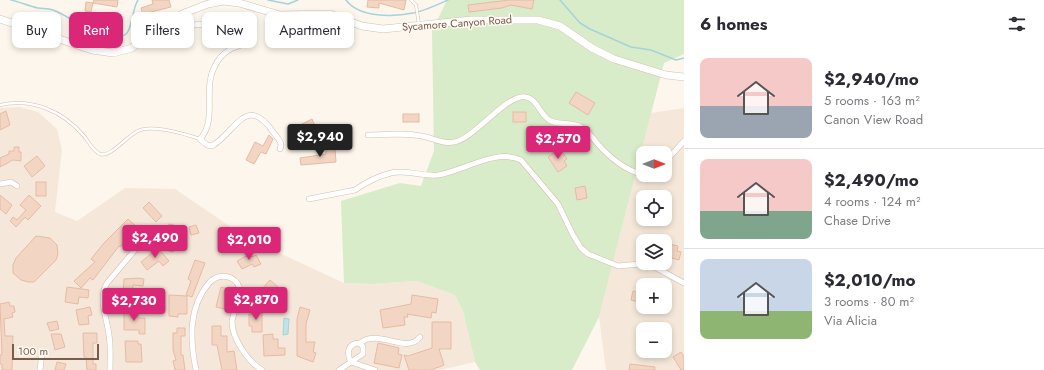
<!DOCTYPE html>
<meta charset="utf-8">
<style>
body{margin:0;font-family:Jost,sans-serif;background:#f2f2f3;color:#2b2b33;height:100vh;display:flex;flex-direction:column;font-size:15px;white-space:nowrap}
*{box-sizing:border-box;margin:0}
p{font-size:13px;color:#7c7c81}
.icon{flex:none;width:22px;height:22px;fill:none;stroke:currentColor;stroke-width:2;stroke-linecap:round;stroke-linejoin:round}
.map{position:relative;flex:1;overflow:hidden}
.details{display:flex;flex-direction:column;background:#fff;width:360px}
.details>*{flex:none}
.banner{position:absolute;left:12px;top:12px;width:380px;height:36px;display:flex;gap:8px}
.needle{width:26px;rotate:90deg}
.fabs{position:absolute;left:636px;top:146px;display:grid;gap:8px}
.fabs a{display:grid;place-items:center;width:36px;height:36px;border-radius:8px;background:#fff;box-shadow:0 2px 6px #0003;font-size:20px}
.scale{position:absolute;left:12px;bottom:10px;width:87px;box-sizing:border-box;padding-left:4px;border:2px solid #7a5c4d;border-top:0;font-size:11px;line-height:14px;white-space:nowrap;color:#7a5c4d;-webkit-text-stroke:3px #fffaf3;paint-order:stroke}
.price{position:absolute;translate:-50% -34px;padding:0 9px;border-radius:4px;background:#db2777;color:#fff;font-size:13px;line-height:26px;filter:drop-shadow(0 1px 2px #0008)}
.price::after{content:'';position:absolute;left:50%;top:24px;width:12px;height:9px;margin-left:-6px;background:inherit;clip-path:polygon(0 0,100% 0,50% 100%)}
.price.selected{background:#222;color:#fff}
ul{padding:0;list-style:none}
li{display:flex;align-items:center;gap:12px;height:100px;padding:0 16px}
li+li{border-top:1px solid #e1e1e2}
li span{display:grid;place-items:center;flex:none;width:112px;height:80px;border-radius:8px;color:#555}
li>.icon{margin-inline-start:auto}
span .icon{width:48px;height:48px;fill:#fffc;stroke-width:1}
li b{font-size:17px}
h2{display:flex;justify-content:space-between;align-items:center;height:48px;padding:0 16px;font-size:17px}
.tag{padding:0 14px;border-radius:8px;background:#fff;box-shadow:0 2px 6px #0003;font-size:14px;line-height:36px}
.tag.selected{background:#db2777;color:#fff}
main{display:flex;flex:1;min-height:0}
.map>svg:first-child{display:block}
.residential{fill:#f5e8da;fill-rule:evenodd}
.green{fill:#d8ecc9}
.water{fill:#bfe3e8;stroke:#a5d3da}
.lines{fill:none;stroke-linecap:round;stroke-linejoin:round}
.stream{stroke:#a5d3da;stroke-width:1.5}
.building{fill:#f3d5c3;stroke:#e6bba3}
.lane-casing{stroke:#d1beb0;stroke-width:3.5}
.street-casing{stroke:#d1beb0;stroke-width:6}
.secondary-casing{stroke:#d6c0b0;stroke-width:8}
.lane{stroke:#fff;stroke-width:2.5}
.street{stroke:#fff;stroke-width:5}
.secondary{stroke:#fff;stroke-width:7}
.labels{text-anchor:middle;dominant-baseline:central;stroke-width:3;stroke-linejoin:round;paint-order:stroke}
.street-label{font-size:11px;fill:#7a5c4d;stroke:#fffaf3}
</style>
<main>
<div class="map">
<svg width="684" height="370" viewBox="0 0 684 370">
<rect width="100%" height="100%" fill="#fdf6ec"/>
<g class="residential">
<polygon points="20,107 38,112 57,129 62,150 55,212 77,221 125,188 175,189 247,238 344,283 372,284 417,281 455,295 463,311 475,362 440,370 0,370 0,108"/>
<path d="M684,108v262h-78l-7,-53 52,-204zM643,153h22v22h-22zM643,197h22v22h-22zM643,241h22v22h-22zM643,285h22v22h-22zM643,329h22v22h-22z"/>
</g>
<polygon class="green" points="447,0 684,0 684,54 664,63 599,317 572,370 480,370 475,362 463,311 455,295 417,281 372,284 344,283 341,201 400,183 421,186 434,151 432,31"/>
<polygon class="water" points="284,318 289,319 288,334 283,335"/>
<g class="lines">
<g class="stream">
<path d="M11,0c9,2 18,6 27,8 5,1 10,0 15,2 20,6 51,40 73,24 6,-4 6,-25 12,-34"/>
<polyline points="268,0 288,4 298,0"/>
<path d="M346,0c13,18 48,17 67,13 9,-1 26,-9 35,-13"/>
<polyline points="560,0 580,23 590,29 631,47 651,50 676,60 684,58"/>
</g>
</g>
<g class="building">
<polygon points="94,0 118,0 117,7 93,3"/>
<polygon points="152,0 169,0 171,7 143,14 141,8 153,4"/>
<polygon points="368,0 406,0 404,10 379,3 379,8 367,7"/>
<polygon points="509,0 534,0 532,9 511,5 502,8 469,12 468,5"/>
<polygon points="86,2 93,3 91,12 85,11"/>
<polygon points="576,92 595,103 588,115 569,103"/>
<polygon points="6,111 10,125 0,130 0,114"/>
<rect x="513" y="112" width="13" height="10"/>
<rect x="403" y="114" width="16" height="8"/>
<polygon points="312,119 315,126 298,136 294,128"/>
<polygon points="537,129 542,140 535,143 530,132"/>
<polygon points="269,135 273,139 266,154 261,152 254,164 246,160 255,142 263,146"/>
<polygon points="14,147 19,147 19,152 21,152 21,161 13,160 0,167 0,158 9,154 9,151 14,151"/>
<polygon points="335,149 336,162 301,165 300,158 326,154 326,150"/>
<polygon points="560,149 567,159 564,161 567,166 558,172 548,157"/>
<polygon points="37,156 45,166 32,177 24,166"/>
<rect x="36" y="182" width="10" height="14"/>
<polygon points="585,186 587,198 577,200 575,188"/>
<polygon points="0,195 12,205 6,214 0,209"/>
<polygon points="29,195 41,206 28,220 25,217 16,227 10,221 13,217 17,220 26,210 20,205"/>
<polygon points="149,202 162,216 156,222 143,208"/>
<polygon points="128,219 138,228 120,247 119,246 93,280 90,278 81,288 74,281 95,262 91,259 104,243"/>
<polygon points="169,224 184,228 183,233 178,232 173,252 163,249"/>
<polygon points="196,225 199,233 191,235 189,227"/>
<polygon points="36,236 50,238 57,245 58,254 56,260 34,282 28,282 21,280 13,273 13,265 16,258"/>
<polygon points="665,243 678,246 677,251 681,252 679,260 665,256"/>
<polygon points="158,248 169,261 163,266 159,261 147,270 141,262"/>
<polygon points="250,254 252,257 256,255 261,264 254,267 252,264 242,269 237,261"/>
<polygon points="195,260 205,263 192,297 186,295 191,281 188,279"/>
<polygon points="138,278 144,279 143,286 133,285 132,295 123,294 124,279"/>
<polygon points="270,280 278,287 261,305 254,298"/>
<polygon points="67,287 89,290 88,298 79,297 78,304 65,302"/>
<polygon points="221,287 229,289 225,309 216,307"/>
<polygon points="633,291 643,294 643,303 631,300"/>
<polygon points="169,295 187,296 187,314 178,314 178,317 169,316"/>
<polygon points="412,295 438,299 436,313 432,312 431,318 407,314 408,317 404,317 405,325 383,328 380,310 411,304"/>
<polygon points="9,302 10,306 14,306 15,312 12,313 13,317 4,319 5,336 13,336 12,370 2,370 2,364 0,364 0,355 2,355 0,304"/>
<polygon points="90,307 92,315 88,316 89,324 79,325 76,310"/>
<polygon points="300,307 310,310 306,324 306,342 315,342 313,352 316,353 313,362 297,356 297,319"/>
<polygon points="253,310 262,310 262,332 252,332 252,326 249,326 249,314 253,314"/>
<polygon points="124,311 138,311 138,318 145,318 145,334 139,334 139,330 124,330"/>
<polygon points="57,321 59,329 50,331 47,323"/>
<polygon points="432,322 451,322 451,349 439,349 444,365 431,370 409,370 404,355 408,356 432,348"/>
<polygon points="212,326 221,326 221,336 227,336 227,352 234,351 237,370 222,370 217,345 212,345"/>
<polygon points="177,328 185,328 185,336 181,336 181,355 183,355 185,370 175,370 173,361 176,360 173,350 173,333 177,333"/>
<polygon points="83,333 97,333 97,343 93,343 93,364 96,364 96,370 87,370 86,357 84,357"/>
<polygon points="51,334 61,334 65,347 55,350"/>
<polygon points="273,334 273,339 278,339 278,348 285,348 285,355 264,356 263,335"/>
<polygon points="125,341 138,341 138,344 141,344 142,362 126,362"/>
<polygon points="378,343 399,348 398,354 402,355 399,368 374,363"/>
<polygon points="681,352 684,356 684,370 681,370 673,357"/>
<polygon points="57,362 66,364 64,370 55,370"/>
<polygon points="630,364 655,367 655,370 629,370"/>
</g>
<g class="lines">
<defs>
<g id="lane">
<polyline points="411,0 416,5 419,25"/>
<path d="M0,105c32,-7 63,6 84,31 5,6 9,15 16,18 11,4 28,-20 40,-24 15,-5 45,4 60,9"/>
</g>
<g id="street">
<path d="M172,19l9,7c24,-3 42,-2 64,9l2,4c-2,7 -12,7 -18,11 -6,4 -11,9 -14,16 -13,23 3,54 -15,73l7,6 5,1c25,-15 34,-53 62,-13 4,6 9,9 6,16"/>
<path d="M368,135c19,0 40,-3 58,2 11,3 21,8 32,4 20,-7 50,-48 68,-44 11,2 14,17 23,23 10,6 22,1 32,7 7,3 12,12 17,17 10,12 29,28 45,30"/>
<polyline points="665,162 684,141"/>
<polyline points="0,184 11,182 17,186"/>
<path d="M309,199l46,-9c10,-7 24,-14 36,-17 16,-4 31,4 47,2 26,-4 58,-27 83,-15l37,44 15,31 8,13 7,6 30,12 22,-2 13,2 31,17"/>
<path d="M360,343c19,-15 46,12 60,-6"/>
<polyline points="351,362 375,370"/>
<polyline points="40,370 42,353"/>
<path d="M110,370c0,-12 1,-23 -1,-35 -2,-17 -11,-36 -2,-52l43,-51"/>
<path d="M196,370c-6,-30 -8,-62 13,-87 5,-6 14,-9 22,-5 19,10 2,30 1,44 0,16 16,40 30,48"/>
<path d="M339,370l24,-16v-7l-3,-4c-12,0 -14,10 -9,19"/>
</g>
<polyline id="secondary" points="0,19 92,50 113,53 132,48 159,25 182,14 208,4 223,1 239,3 280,15 330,14 362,26 383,29 472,20 538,20 560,26 592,48 614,59 666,75 684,77"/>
</defs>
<use href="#lane" class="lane-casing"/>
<use href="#street" class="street-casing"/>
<use href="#secondary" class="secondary-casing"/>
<use href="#lane" class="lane"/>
<use href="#street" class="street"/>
<use href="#secondary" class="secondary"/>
</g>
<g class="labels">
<g class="street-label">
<text transform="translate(457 23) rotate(-4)">Sycamore Canyon Road</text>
</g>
</g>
</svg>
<div class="fabs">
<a><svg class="needle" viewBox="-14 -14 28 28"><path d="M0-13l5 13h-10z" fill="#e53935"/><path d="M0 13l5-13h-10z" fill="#7c7c81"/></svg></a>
<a><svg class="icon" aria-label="locate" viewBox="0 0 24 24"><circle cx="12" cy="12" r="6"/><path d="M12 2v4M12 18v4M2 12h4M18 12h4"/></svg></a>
<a><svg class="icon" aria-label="layers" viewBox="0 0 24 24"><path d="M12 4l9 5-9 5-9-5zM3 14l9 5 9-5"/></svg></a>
<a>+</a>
<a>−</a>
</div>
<div class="scale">100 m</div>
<b class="price selected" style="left:320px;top:158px">$2,940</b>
<b class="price" style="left:558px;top:160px">$2,570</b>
<b class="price" style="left:155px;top:259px">$2,490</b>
<b class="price" style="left:249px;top:261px">$2,010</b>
<b class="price" style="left:256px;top:321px">$2,870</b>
<b class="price" style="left:134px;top:322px">$2,730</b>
<div class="banner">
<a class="tag">Buy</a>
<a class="tag selected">Rent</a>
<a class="tag">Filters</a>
<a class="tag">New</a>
<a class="tag">Apartment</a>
</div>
</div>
<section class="details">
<h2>6 homes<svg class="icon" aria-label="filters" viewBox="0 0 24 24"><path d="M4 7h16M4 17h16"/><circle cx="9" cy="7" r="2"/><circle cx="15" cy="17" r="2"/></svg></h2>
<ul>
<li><span style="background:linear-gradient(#f6c9c9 60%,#9aa5b1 0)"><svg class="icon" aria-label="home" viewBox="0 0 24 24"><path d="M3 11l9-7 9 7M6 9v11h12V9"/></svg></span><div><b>$2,940/mo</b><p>5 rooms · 163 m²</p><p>Canon View Road</p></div></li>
<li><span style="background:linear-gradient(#f6c9c9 65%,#7fa58c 0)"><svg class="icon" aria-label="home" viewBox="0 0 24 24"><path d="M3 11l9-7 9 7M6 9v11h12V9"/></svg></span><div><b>$2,490/mo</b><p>4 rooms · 124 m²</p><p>Chase Drive</p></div></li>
<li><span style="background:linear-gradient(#c9d6e8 65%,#8fb573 0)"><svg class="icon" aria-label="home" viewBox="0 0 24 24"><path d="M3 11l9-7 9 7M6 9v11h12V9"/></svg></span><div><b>$2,010/mo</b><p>3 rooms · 80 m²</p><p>Via Alicia</p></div></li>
</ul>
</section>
</main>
